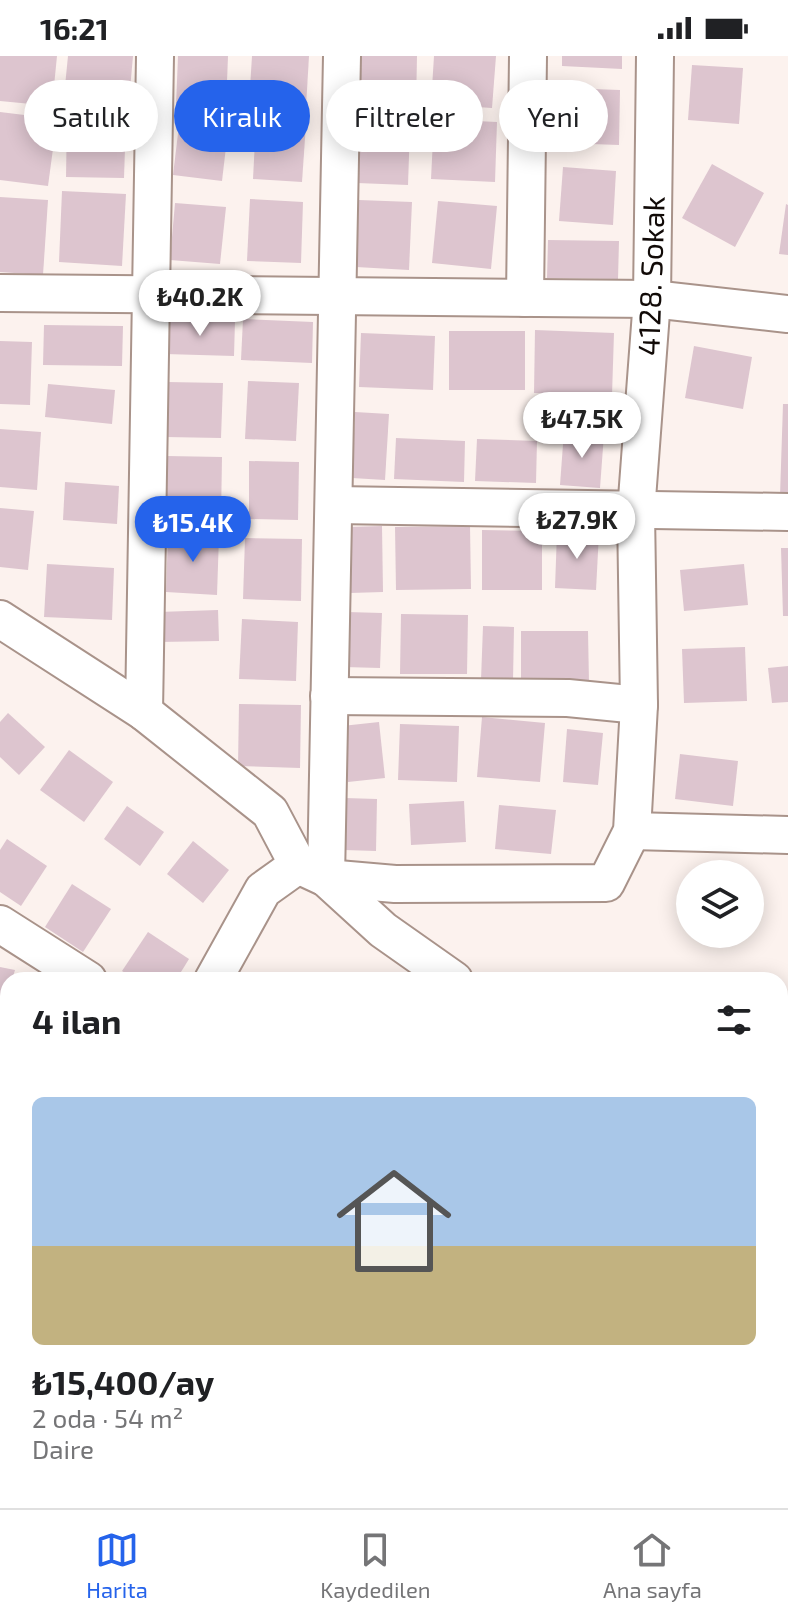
<!DOCTYPE html>
<html lang="tr">
<meta charset="utf-8">
<style>
body{margin:0;font-family:"Exo 2",sans-serif;background:#f6f6f6;color:#202124;height:100vh;display:flex;flex-direction:column;font-size:30px;white-space:nowrap}
*{box-sizing:border-box;margin:0}
p{font-size:26px;color:#757577}
.icon{flex:none;width:44px;height:44px;fill:none;stroke:currentColor;stroke-width:2;stroke-linecap:round;stroke-linejoin:round}
.map{position:relative;flex:1;overflow:hidden}
.details{position:absolute;left:0px;top:916px;width:788px;height:536px;display:flex;flex-direction:column;background:#fff;border-radius:24px 24px 0 0;box-shadow:0 4px 20px #0003}
.details>*{flex:none}
.banner{position:absolute;left:24px;top:24px;width:740px;height:72px;display:flex;gap:16px}
.controls{position:absolute;left:676px;top:804px;display:grid;gap:16px}
.controls a{display:grid;place-items:center;width:88px;height:88px;border-radius:50%;background:#fff;box-shadow:0 4px 20px #0003;font-size:40px}
.price{position:absolute;translate:-50% -68px;padding:0 18px;border-radius:28px;background:#fff;color:#222;font-size:26px;line-height:52px;filter:drop-shadow(0 2px 4px #0008)}
.price::after{content:'';position:absolute;left:50%;top:48px;width:24px;height:18px;margin-left:-12px;background:inherit;clip-path:polygon(0 0,100% 0,50% 100%)}
.price.selected{background:#2563eb;color:#fff}
ul{padding:0;list-style:none}
li{display:grid;align-content:center;gap:16px;height:424px;padding:0 32px}
li+li{border-top:2px solid #e0e0e0}
li span{display:grid;place-items:center;height:248px;border-radius:12px;color:#555}
li>.icon{margin-inline-start:auto}
span .icon{width:144px;height:144px;fill:#fffc;stroke-width:1}
li b{font-size:34px}
h2{display:flex;justify-content:space-between;align-items:center;height:96px;padding:0 32px;font-size:34px}
.tag{padding:0 28px;border-radius:36px;background:#fff;box-shadow:0 4px 20px #0003;font-size:28px;line-height:72px}
.tag.selected{background:#2563eb;color:#fff}
.status{display:flex;justify-content:space-between;align-items:center;height:56px;padding:0 40px;background:#fff;direction:ltr}
.status svg{height:22px;fill:currentColor}
.dock{display:flex;justify-content:space-around;align-items:center;height:112px;border-top:2px solid #e0e0e0;background:#fff;font-size:22px;color:#757577}
.dock a{display:grid;justify-items:center;gap:4px}
.dock .selected{color:#2563eb}
.map>svg:first-child{display:block}
.building{fill:#ddc5cf}
.lines{fill:none;stroke-linecap:round;stroke-linejoin:round}
.minor-casing{stroke:#a9938a;stroke-width:40}
.minor{stroke:#fff;stroke-width:36}
.labels{text-anchor:middle;dominant-baseline:central;stroke-width:6;stroke-linejoin:round;paint-order:stroke}
.street-label{font-size:30px;fill:#110a07;stroke:#fff}
</style>
<div class="status"><b>16:21</b><svg viewBox="0 0 49 12"><path d="M0 12V9h3v3zM5 12V6h3v6zM10 12V3h3v9zM15 12V0h3v12zM26 1h20v11H26zM47 4h2v5h-2z"/></svg></div>
<div class="map">
<svg width="788" height="1452" viewBox="0 0 788 1452">
<rect width="100%" height="100%" fill="#fcf2ee"/>
<g class="building">
<polygon points="0,0 57,0 52,50 0,45"/>
<polygon points="68,0 133,0 128,56 63,50"/>
<polygon points="178,0 228,0 226,52 176,50"/>
<polygon points="252,0 309,0 306,51 249,48"/>
<polygon points="360,0 417,0 416,51 359,50"/>
<polygon points="434,0 496,0 492,52 431,48"/>
<polygon points="562,0 622,0 622,13 562,10"/>
<polygon points="692,9 743,12 739,68 688,64"/>
<polygon points="564,32 620,34 619,89 562,87"/>
<polygon points="0,56 57,63 48,130 0,124"/>
<polygon points="67,61 126,63 124,122 66,121"/>
<polygon points="434,63 497,66 495,126 431,123"/>
<polygon points="256,65 306,68 302,126 253,123"/>
<polygon points="359,68 410,70 408,129 357,127"/>
<polygon points="179,69 228,74 222,125 173,119"/>
<polygon points="712,108 764,137 735,191 682,162"/>
<polygon points="563,111 616,115 613,169 559,165"/>
<polygon points="62,135 126,138 122,210 59,206"/>
<polygon points="0,141 48,144 43,219 0,216"/>
<polygon points="250,143 303,146 301,207 247,205"/>
<polygon points="359,144 412,146 409,214 356,211"/>
<polygon points="438,145 497,150 491,213 432,207"/>
<polygon points="175,147 226,151 220,208 170,204"/>
<polygon points="786,148 788,149 788,199 779,198"/>
<polygon points="548,184 619,185 618,223 547,222"/>
<polygon points="166,263 235,265 234,300 165,298"/>
<polygon points="243,263 313,266 312,307 241,304"/>
<polygon points="44,269 123,270 122,310 43,309"/>
<polygon points="535,274 614,277 612,339 534,337"/>
<rect x="449" y="275" width="76" height="59"/>
<polygon points="361,277 435,280 433,334 359,331"/>
<polygon points="0,285 32,286 30,349 0,348"/>
<polygon points="694,290 752,301 743,353 685,342"/>
<polygon points="248,325 299,327 296,385 245,383"/>
<polygon points="167,326 223,327 221,382 166,381"/>
<polygon points="48,328 115,334 112,368 45,361"/>
<polygon points="783,348 788,348 788,441 780,440"/>
<polygon points="355,356 389,358 385,424 352,422"/>
<polygon points="0,373 41,376 37,434 0,431"/>
<polygon points="564,375 604,378 600,432 560,429"/>
<polygon points="396,382 465,385 464,426 394,423"/>
<polygon points="477,383 537,385 536,427 475,425"/>
<polygon points="167,400 222,401 221,462 166,461"/>
<polygon points="249,405 299,406 298,464 249,463"/>
<polygon points="65,426 119,430 117,468 63,464"/>
<polygon points="0,452 34,455 28,514 0,511"/>
<polygon points="382,470 383,536 350,537 348,471"/>
<polygon points="470,470 471,533 396,534 395,471"/>
<polygon points="482,474 542,475 542,534 482,534"/>
<polygon points="557,476 599,477 596,534 555,532"/>
<polygon points="168,478 219,480 217,539 166,536"/>
<polygon points="245,482 302,483 301,545 243,543"/>
<polygon points="781,492 788,492 788,560 783,560"/>
<polygon points="47,508 114,512 112,564 44,561"/>
<polygon points="744,508 748,549 684,555 680,514"/>
<polygon points="218,554 219,585 159,586 158,556"/>
<polygon points="347,556 382,557 380,612 344,611"/>
<polygon points="401,558 468,559 467,618 400,618"/>
<polygon points="242,563 298,566 296,625 239,623"/>
<polygon points="483,570 514,571 513,625 481,624"/>
<polygon points="521,575 588,575 589,627 521,628"/>
<polygon points="745,591 747,645 684,647 682,593"/>
<polygon points="788,610 788,646 772,647 768,612"/>
<polygon points="239,648 301,649 300,712 238,710"/>
<polygon points="8,657 45,691 19,719 0,701 0,666"/>
<polygon points="482,661 545,667 540,726 477,721"/>
<polygon points="379,666 385,722 348,726 342,670"/>
<polygon points="400,668 459,670 457,726 398,724"/>
<polygon points="567,673 603,677 598,729 563,726"/>
<polygon points="69,694 113,726 84,766 40,734"/>
<polygon points="680,698 738,705 733,750 675,743"/>
<polygon points="345,742 377,743 376,795 344,794"/>
<polygon points="464,745 466,786 411,789 409,748"/>
<polygon points="499,749 556,754 551,798 495,793"/>
<polygon points="127,750 164,776 140,810 104,783"/>
<polygon points="7,783 47,810 21,850 0,836 0,794"/>
<polygon points="193,785 229,814 203,847 167,818"/>
<polygon points="72,828 111,853 83,896 45,871"/>
<polygon points="148,876 189,903 176,924 136,924 122,915"/>
<polygon points="0,911 15,914 12,924 8,924 8,941 3,960 0,959"/>
</g>
<g class="lines">
<defs>
<g id="minor">
<polyline points="0,237 652,243 788,258"/>
<polyline points="525,242 528,0"/>
<polyline points="335,449 788,456"/>
<polyline points="0,563 144,656 270,756 298,809 326,822 383,874 454,924"/>
<polyline points="329,640 568,642 639,649"/>
<polyline points="144,656 155,0"/>
<polyline points="632,775 788,779"/>
<polyline points="326,822 395,828 606,827 632,775 639,649 636,456 652,243 655,0"/>
<polyline points="326,822 342,0"/>
<polyline points="0,868 88,924"/>
<polyline points="213,924 263,834 298,809"/>
<polyline points="780,1152 788,1149"/>
<polyline points="440,1452 445,1444"/>
</g>
</defs>
<use href="#minor" class="minor-casing"/>
<use href="#minor" class="minor"/>
</g>
<g class="labels">
<g class="street-label">
<text transform="translate(650 220) rotate(-88)">4128. Sokak</text>
</g>
</g>
</svg>
<div class="controls">
<a><svg class="icon" aria-label="layers" viewBox="0 0 24 24"><path d="M12 4l9 5-9 5-9-5zM3 14l9 5 9-5"/></svg></a>
</div>
<b class="price" style="left:200px;top:282px">₺40.2K</b>
<b class="price" style="left:582px;top:404px">₺47.5K</b>
<b class="price" style="left:577px;top:505px">₺27.9K</b>
<b class="price selected" style="left:193px;top:508px">₺15.4K</b>
<div class="banner">
<a class="tag">Satılık</a>
<a class="tag selected">Kiralık</a>
<a class="tag">Filtreler</a>
<a class="tag">Yeni</a>
</div>
<section class="details">
<h2>4 ilan<svg class="icon" aria-label="filters" viewBox="0 0 24 24"><path d="M4 7h16M4 17h16"/><circle cx="9" cy="7" r="2"/><circle cx="15" cy="17" r="2"/></svg></h2>
<ul>
<li><span style="background:linear-gradient(#a9c7e8 60%,#c2b280 0)"><svg class="icon" aria-label="home" viewBox="0 0 24 24"><path d="M3 11l9-7 9 7M6 9v11h12V9"/></svg></span><div><b>₺15,400/ay</b><p>2 oda · 54 m²</p><p>Daire</p></div></li>
</ul>
</section>
</div>
<nav class="dock">
<a class="selected"><svg class="icon" aria-label="map" viewBox="0 0 24 24"><path d="M3 6l6-2 6 2 6-2v14l-6 2-6-2-6 2zM9 4v14M15 6v14"/></svg>Harita</a>
<a><svg class="icon" aria-label="saved" viewBox="0 0 24 24"><path d="M7 4h10v16l-5-4-5 4z"/></svg>Kaydedilen</a>
<a><svg class="icon" aria-label="home" viewBox="0 0 24 24"><path d="M3 11l9-7 9 7M6 9v11h12V9"/></svg>Ana sayfa</a>
</nav>
